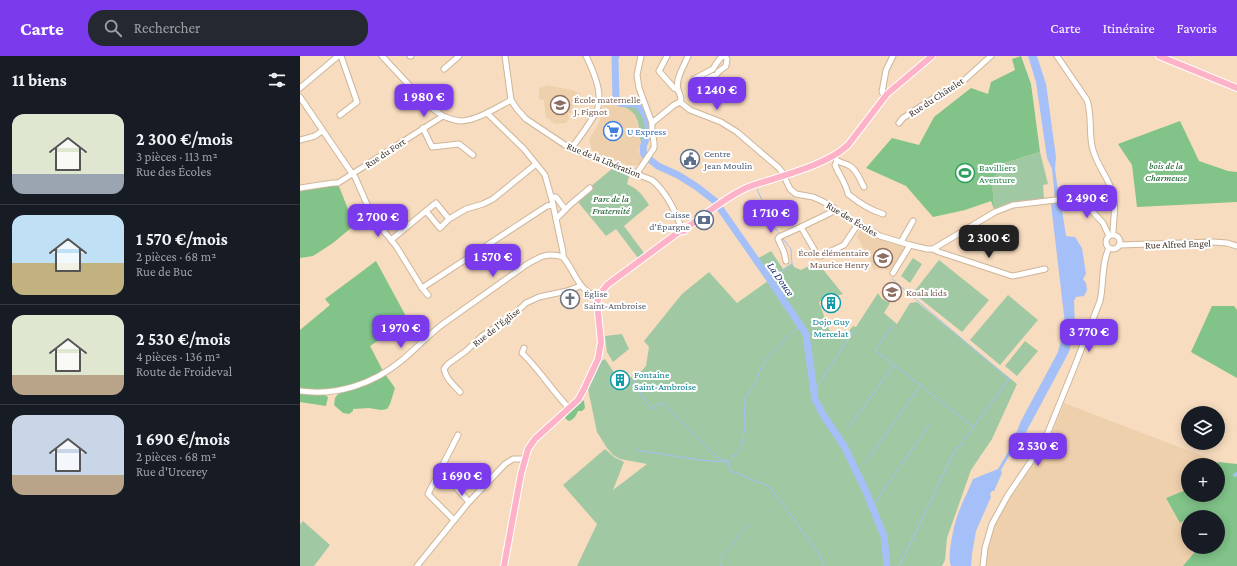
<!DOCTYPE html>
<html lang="fr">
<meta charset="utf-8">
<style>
body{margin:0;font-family:"Crimson Pro",serif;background:#242831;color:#f1f3f6;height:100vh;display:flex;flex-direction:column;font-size:15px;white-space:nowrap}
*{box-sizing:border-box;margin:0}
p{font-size:13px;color:#9ea1a6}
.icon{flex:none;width:22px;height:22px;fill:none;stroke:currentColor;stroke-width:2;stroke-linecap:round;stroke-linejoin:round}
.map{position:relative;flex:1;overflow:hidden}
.sheet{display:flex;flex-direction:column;background:#171b24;width:300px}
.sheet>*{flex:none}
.fabs{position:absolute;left:881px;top:350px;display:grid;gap:8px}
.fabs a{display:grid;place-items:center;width:44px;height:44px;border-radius:50%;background:#171b24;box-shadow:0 2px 10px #0003;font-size:20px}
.price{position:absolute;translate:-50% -34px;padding:0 9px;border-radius:8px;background:#7c3aed;color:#fff;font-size:13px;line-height:26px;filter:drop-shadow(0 1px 2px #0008)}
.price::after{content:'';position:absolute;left:50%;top:24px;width:12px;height:9px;margin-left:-6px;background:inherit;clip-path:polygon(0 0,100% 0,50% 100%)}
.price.current{background:#222;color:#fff}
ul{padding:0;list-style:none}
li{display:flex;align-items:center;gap:12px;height:100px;padding:0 12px}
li+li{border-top:1px solid #363941}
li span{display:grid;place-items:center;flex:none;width:112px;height:80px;border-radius:12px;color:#555}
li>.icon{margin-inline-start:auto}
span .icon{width:48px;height:48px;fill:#fffc;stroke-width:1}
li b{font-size:17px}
h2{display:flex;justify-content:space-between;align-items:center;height:48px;padding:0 12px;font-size:17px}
header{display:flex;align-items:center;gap:24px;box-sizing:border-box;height:56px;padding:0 20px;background:#7c3aed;color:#fff}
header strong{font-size:19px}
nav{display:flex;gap:22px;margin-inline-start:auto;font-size:14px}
.search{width:280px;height:36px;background:#242831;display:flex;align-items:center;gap:10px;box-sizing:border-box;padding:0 14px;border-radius:16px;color:#9ea1a6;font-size:15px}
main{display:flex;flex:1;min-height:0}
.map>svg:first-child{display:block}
.built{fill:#efd0ad}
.green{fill:#a0c9a3}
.forest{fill:#81c389}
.water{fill:#a5c0f8}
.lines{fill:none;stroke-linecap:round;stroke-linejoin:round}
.stream{stroke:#a5c0f8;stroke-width:1}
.canal{stroke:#a5c0f8;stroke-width:4}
.river{stroke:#a5c0f8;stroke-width:7}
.minor-casing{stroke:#cfb599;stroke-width:7}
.major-casing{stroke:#fff;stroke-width:8}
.minor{stroke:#fff;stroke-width:5}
.major{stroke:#feb2c8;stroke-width:6}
.labels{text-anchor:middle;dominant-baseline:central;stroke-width:4;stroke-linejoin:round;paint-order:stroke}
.street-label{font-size:10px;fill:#3e3328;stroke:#fff}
.education-label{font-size:10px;fill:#785e54;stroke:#fff;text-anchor:start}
.shop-label{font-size:10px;fill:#366cbe;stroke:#fff;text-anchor:start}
.service-label{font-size:10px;fill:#4e5e75;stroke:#fff;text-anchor:start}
.park-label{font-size:10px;font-style:italic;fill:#0c5520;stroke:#fff}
.leisure-label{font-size:10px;fill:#27864d;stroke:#fff;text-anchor:start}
.worship-label{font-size:10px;fill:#5b616d;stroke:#fff;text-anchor:start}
.culture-label{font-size:10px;fill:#0d838f;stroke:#fff}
.water-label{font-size:11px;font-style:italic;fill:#0b2673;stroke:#fff}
</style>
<header>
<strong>Carte</strong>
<div class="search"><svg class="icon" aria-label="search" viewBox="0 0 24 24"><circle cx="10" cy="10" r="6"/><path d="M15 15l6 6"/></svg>Rechercher</div>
<nav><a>Carte</a><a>Itinéraire</a><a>Favoris</a></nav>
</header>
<main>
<section class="sheet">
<h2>11 biens<svg class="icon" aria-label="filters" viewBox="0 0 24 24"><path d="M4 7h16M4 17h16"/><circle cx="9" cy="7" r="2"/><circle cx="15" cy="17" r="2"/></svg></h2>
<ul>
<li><span style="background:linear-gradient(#dfe7d0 75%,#9aa5b1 0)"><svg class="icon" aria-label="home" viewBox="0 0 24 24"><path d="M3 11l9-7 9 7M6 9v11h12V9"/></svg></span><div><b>2 300 €/mois</b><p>3 pièces · 113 m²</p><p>Rue des Écoles</p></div></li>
<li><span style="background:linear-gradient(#bfe0f5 60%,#c2b280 0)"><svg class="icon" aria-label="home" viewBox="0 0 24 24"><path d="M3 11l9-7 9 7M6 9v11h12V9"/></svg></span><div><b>1 570 €/mois</b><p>2 pièces · 68 m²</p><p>Rue de Buc</p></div></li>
<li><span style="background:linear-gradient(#dfe7d0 75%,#b9a48a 0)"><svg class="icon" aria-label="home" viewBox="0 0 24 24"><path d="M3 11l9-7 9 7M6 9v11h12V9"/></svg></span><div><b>2 530 €/mois</b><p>4 pièces · 136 m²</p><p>Route de Froideval</p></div></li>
<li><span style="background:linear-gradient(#c9d6e8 75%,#b9a48a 0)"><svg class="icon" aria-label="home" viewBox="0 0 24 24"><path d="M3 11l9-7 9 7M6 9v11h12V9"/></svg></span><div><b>1 690 €/mois</b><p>2 pièces · 68 m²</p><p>Rue d'Urcerey</p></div></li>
</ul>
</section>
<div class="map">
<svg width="937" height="510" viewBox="0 0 937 510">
<rect width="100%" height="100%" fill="#f7dcbf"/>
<g class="built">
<polygon points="246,29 272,34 281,38 277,50 274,49 271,57 268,57 269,63 266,67 254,68 253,66 251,66 250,63 246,62 244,44 239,43 239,32 244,31"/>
<polygon points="307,45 318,50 321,50 329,52 336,58 341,87 338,94 342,104 338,109 331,110 299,99 292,94 289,84 299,67 304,48"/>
<polygon points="561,173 578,183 606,191 590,215 582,212 574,214 557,180"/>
<polygon points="764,347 918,406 916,409 888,409 888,433 866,442 881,467 888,463 888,491 899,491 883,510 686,510 687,495 693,473 704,451 748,387"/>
</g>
<g class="green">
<path d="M333,49c14,7 15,25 10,37l-2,1c-3,-17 0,-31 -20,-37z"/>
<polygon points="740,96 748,128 743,129 744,142 706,148 694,153 692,124 675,117"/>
<path d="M313,112l17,5 -3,11c12,6 15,10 22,21l-25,21 20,27 -6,5 -22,-29 -10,7 -28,-34 7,-8 -1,-2z"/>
<path d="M471,195l12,18 9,-6 2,4 7,3 16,-8 25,31 1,1 -16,4 -8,4 10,28 16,6 8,-10 3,1 22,-34 4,6 8,4 -6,10 13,11 13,-21 7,-1 100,82 -25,55 -21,31 -24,68 -2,22 -3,6h-365l20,-42 -34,-39 42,-36 9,8 10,5 -11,28 34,-26 -27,-5 -7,-4 -6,-7 -10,-16 -9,-43 13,-28 4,-2 10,15 4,-1c4,6 11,4 18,3l9,-10 3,-19 -5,-6 38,-47 27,-22 28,31 35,-25 -15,-19z"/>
<polygon points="613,202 622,208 610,227 601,220"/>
<polygon points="639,204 689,244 662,276 613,237"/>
<polygon points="708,239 738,264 700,309 670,284"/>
<polygon points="322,278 329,293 313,306 307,296 305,280"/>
<polygon points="725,285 738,295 717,320 705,310"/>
<polygon points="3,465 30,489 14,510 0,510 0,468"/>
</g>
<g class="forest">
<polygon points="721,0 731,28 740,96 705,107 692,123 694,153 691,145 665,154 633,161 606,130 566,112 592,82 619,89 634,61 671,32 688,38 691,26 715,14 712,3"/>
<polygon points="880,65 899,105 928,115 937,116 937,146 837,151 832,109 818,88"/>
<polygon points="38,128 52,163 51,172 33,187 13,200 0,202 0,132"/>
<path d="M76,205l32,59 -7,6 -31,20 13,25c-25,17 -54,20 -83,18v-59l30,-25 -5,-6z"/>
<polygon points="912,250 934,250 937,254 937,322 891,296"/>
<polygon points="85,318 95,332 90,348 87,353 81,354 69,352 53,353 53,355 49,358 43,357 34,349 35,342 38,338 55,333 80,322"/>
<polygon points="0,337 25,339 28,341 26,350 0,346"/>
<path d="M282,344l2,1 1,7 -3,3h-4c-2,4 -3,8 -9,10l-3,-2 -1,-1 2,-3z"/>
<polygon points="918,406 937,408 937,510 883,510 899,491 918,491 918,461 896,461 895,460 888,461 888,463 880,467 866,442 888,433 888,439 918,439 918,409 916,409"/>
</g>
<path class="water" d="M728,0h9l9,28 10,73 -1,12 4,29 2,5 5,33 9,1 7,11 4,26 -3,5 3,4 1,7 -3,6 -8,1 -2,4 1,26 -6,25 -44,82 -7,10h-2l-15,26 1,3 -8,18h-2l-2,3 1,3 -15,34 -4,23 -1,12h-20c-4,-9 2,-36 5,-46 4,-14 12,-28 17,-41l25,-10 16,-27 -1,-1 8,-20 37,-69 7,-28 -14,-120 4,-5 -3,-30 -5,-11 -11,-76z"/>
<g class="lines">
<g class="stream">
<polyline points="457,133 472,167 480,179"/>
<polyline points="592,223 709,323 652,400 603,503 599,510"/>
<polyline points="470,225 492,208 491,193 483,183"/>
<polyline points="594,268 575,294 672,370"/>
<polyline points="500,269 470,299 465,306 460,314 457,324 444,344 445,370 443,384 441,392 429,406 428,410 431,415 470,431 517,495 524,510"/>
<polyline points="323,324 328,323 335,326 338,334 351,353 362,347 365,349 413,397 419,402 428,406"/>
<polyline points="514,336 554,274"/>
<polyline points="549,371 594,309"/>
<polyline points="336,394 400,404 427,406"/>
<polyline points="565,407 620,330"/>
<polyline points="572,451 629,369"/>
<polyline points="421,510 422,500 450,467"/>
</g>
<polyline class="canal" points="935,419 937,418"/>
<path class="river" d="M316,0l-1,2 1,42c4,6 13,3 20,4 8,6 14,18 12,29 -2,10 -7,12 -4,22l14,11 20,9 19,12 18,14 53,76 38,57 9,65 7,14 22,33 21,43 19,47 3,30"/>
<defs>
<g id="minor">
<polyline points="82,0 109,29"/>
<polyline points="110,0 111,0"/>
<path d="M205,0l6,44 6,9 9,10 45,30 81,31c14,12 23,30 29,47"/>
<polyline points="341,0 337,19 339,32 352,67"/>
<polyline points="367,0 359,15 374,32 378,34"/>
<polyline points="422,0 416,8 413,13 394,23 393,26 395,28 417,18 418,16 426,10 427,3 425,0"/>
<path d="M757,0l30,44c5,15 2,31 5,46 3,17 15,29 20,45 5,13 1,30 1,43"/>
<polyline points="144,13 159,0"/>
<polyline points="0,32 38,0"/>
<polyline points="0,41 51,116 55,121 73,162 96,190 122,232 128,239"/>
<polyline points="585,41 582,36 586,14 593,0"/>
<polyline points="123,46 143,60"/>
<polyline points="380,46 390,54 421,66 437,76 479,112 482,116 490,133 496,138 513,141 524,146 544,160 580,180 610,189 627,193 633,193 639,196 712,220 718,219 745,213"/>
<path d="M380,46l1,-3c0,-3 -2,-6 -3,-9 -3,-11 6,-24 10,-34"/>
<polyline points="187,57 224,93 245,119 252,144 263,196 263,201"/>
<polyline points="40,59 57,46 41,0"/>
<polyline points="599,67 603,62 637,40 661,27 691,0"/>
<polyline points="123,72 132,91 159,88 173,99"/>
<polyline points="0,84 15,80 22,75"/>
<path d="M271,93c8,-11 21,-28 26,-39 7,-16 -4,-40 -11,-54"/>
<path d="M536,103c3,4 9,4 14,7 7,4 10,14 14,21"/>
<path d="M537,105l-2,4c4,10 11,18 13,29 11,9 22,16 35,20"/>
<path d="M337,117l17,-25c1,-8 -3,-16 -2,-25l22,-18 6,-3"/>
<path d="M0,132l33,-5h5l105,-67c5,2 12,5 18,5 17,-1 35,-13 50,-21"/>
<polyline points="252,141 256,141 265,153"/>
<polyline points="534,152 530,157 501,171 518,200 521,200 544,189 558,168"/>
<polyline points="126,155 136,147 149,163"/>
<polyline points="256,163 271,148 290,132"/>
<circle cx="813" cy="186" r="7"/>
<polyline points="91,184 126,155 140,172 149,163 166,153 183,148 193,143 236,108"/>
<polyline points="601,186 613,165"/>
<polyline points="819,189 913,186 927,187 937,190"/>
<polyline points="633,193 695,156 713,149 764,143 778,145 792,155 803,167 809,180"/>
<path d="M263,201c12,14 15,35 36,40"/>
<polyline points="486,205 484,196 478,183 479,181 501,171"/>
<polyline points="593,217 610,189"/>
<polyline points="122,232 247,150 253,149"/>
<path d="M224,292l-2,5c18,17 30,38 47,55"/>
<path d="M0,335c37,5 73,-7 101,-30 15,-12 27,-26 42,-37l83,-59c13,-8 21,-13 37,-8"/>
<path d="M160,336c-7,-8 -14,-13 -16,-23l4,-5 18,-13 16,-15 27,-17 17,-16 13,-6 28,-6 13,-5"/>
<polyline points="140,413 169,446"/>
<polyline points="154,464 128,438 158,379"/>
<polyline points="117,510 169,446 205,408 213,403 224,403"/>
<path d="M683,510l2,-18 7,-24 16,-29 36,-53 30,-74 26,-67c4,-17 1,-37 9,-53"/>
</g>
<g id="major">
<polyline points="859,0 937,32"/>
<path d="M385,173c20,-14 39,-31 61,-41 7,-3 14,-5 21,-7 25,-8 62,-18 81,-36l39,-51 45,-38"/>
<polyline points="204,510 221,418 228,393 235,383 278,344 284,333 298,303 301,286 297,247 300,238 307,229 376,178 381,175 384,175 384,171 380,172 381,175"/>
</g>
</defs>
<use href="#minor" class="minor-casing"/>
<use href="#major" class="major-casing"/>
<use href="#minor" class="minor"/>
<use href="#major" class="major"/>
</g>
<defs>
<symbol id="school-ring" viewBox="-11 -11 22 22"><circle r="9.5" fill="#fff" stroke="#8d6e63" stroke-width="1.5"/><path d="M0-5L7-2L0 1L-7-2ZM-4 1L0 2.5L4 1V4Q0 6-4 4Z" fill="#8d6e63"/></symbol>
<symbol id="supermarket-ring" viewBox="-11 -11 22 22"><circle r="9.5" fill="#fff" stroke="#3f7fe0" stroke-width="1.5"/><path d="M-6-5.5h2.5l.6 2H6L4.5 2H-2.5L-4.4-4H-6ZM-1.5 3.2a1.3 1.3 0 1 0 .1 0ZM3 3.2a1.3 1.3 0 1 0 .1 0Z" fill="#3f7fe0"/></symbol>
<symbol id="civic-ring" viewBox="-11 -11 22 22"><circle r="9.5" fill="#fff" stroke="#5c6f8a" stroke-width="1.5"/><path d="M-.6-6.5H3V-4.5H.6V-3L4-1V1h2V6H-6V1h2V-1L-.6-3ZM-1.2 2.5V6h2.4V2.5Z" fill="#5c6f8a"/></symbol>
<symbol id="stadium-ring" viewBox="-11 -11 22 22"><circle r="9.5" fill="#fff" stroke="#2e9e5b" stroke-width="1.5"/><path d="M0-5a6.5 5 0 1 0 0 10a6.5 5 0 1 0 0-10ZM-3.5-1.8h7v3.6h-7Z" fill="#2e9e5b"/></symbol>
<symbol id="bank-ring" viewBox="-11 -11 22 22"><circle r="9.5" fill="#fff" stroke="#5c6f8a" stroke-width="1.5"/><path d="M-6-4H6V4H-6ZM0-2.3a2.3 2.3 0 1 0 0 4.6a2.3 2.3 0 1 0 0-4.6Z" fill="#5c6f8a"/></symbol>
<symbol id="church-ring" viewBox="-11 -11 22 22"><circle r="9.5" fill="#fff" stroke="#6b7280" stroke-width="1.5"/><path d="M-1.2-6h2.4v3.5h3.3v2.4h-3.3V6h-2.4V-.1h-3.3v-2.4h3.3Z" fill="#6b7280"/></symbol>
<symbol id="building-ring" viewBox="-11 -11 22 22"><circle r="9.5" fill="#fff" stroke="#0f9aa8" stroke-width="1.5"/><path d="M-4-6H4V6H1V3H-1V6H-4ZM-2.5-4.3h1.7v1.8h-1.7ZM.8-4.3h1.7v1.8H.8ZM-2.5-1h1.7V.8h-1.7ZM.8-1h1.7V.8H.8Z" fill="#0f9aa8"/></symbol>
</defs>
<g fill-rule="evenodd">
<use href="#school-ring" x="249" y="38" width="22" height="22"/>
<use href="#supermarket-ring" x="302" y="64" width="22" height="22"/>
<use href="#civic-ring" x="379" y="92" width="22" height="22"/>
<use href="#stadium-ring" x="654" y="106" width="22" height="22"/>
<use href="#bank-ring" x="393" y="153" width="22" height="22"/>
<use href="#school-ring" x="572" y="191" width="22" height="22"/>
<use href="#school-ring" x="581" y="225" width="22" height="22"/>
<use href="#church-ring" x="259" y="232" width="22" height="22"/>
<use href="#building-ring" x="520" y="236" width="22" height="22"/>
<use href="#building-ring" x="309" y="313" width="22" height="22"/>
</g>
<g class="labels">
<g class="street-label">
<text transform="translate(636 41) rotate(-33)">Rue du Châtelet</text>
<text transform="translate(85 97) rotate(-33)">Rue du Fort</text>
<text transform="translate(304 104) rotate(22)">Rue de la Libération</text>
<text transform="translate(552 163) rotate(31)">Rue des Écoles</text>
<text transform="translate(878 188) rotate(-2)">Rue Alfred Engel</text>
<text transform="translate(196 271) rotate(-38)">Rue de l'Église</text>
</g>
<g class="education-label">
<text x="274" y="43">École maternelle<tspan x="274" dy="12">J. Pignot</tspan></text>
<text x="569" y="196" text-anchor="end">École élémentaire<tspan x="569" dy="12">Maurice Henry</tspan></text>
<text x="606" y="236">Koala kids</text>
</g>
<g class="shop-label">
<text x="327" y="75">U Express</text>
</g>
<g class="service-label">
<text x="404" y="97">Centre<tspan x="404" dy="12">Jean Moulin</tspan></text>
<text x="390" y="158" text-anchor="end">Caisse<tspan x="390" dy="12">d'Épargne</tspan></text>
</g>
<g class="park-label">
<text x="866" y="109">bois de la<tspan x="866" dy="12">Charmeuse</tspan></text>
<text x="311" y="142">Parc de la<tspan x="311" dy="12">Fraternité</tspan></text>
</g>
<g class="leisure-label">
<text x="679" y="111">Bavilliers<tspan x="679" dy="12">Aventure</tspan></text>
</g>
<g class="worship-label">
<text x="284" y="237">Église<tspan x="284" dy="12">Saint-Ambroise</tspan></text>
</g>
<g class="culture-label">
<text x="531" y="265">Dojo Guy<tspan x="531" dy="12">Mercelat</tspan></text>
<text x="334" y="318" text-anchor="start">Fontaine<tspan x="334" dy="12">Saint-Ambroise</tspan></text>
</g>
<g class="water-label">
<text transform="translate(481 223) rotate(55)">La Douce</text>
</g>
</g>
</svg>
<div class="fabs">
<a><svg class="icon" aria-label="layers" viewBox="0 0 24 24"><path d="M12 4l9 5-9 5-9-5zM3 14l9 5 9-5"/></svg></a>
<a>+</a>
<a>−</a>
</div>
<b class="price" style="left:417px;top:55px">1 240 €</b>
<b class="price" style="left:124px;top:62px">1 980 €</b>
<b class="price" style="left:787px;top:163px">2 490 €</b>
<b class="price" style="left:471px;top:178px">1 710 €</b>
<b class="price" style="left:78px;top:182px">2 700 €</b>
<b class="price current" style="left:689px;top:203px">2 300 €</b>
<b class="price" style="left:193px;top:222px">1 570 €</b>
<b class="price" style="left:101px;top:293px">1 970 €</b>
<b class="price" style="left:789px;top:297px">3 770 €</b>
<b class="price" style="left:738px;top:411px">2 530 €</b>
<b class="price" style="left:162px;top:441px">1 690 €</b>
</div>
</main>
